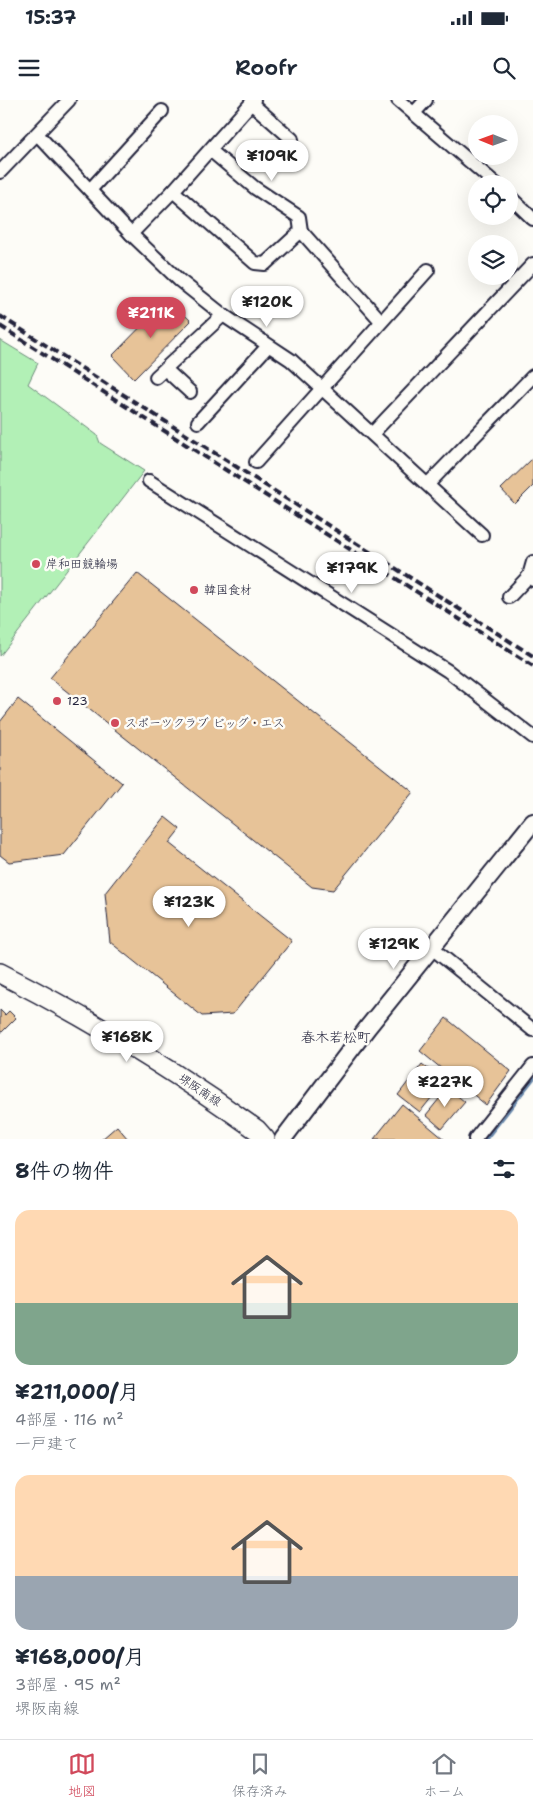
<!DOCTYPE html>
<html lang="ja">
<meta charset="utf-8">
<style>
body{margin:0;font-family:"Shantell Sans","Klee One",sans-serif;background:#f6f6f7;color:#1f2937;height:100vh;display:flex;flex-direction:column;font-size:19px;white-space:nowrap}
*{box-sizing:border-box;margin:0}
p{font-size:16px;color:#747a83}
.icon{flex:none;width:28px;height:28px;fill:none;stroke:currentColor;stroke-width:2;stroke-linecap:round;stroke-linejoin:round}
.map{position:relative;height:1039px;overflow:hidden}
.side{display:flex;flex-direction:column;background:#fff;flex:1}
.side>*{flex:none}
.needle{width:32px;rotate:271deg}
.buttons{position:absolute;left:468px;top:15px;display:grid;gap:10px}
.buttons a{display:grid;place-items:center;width:50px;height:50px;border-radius:50%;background:#fff;box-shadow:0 5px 20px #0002;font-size:25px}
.price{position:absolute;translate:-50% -42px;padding:0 11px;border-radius:18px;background:#fff;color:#222;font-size:16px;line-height:32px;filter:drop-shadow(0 1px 2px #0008)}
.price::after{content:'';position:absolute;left:50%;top:30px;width:15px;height:11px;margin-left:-8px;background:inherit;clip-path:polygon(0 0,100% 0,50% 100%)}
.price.current{background:#d1495b;color:#fff}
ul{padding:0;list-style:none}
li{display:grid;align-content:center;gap:10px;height:265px;padding:0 15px}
li span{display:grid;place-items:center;height:155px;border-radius:15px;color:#555}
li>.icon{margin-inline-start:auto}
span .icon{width:90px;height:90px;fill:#fffc;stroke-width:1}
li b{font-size:21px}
h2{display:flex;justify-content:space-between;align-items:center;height:60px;padding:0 15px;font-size:21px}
.status{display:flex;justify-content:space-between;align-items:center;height:35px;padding:0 25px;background:#fff;direction:ltr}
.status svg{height:14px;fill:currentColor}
header{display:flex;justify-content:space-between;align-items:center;height:65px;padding:0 15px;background:#fff;font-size:22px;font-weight:600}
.dock{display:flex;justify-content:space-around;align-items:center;height:70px;border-top:1px solid #e0e1e3;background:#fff;font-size:14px;color:#747a83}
.dock a{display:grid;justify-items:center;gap:2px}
.dock .current{color:#d1495b}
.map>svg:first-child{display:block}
.green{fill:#b2f0b6;stroke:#6a8978}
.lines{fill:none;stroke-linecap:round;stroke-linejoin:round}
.stream{stroke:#6b8aad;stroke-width:5}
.building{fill:#e7c398;stroke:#22223b}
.minor-casing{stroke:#22223b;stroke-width:16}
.tertiary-casing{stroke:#22223b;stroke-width:20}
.secondary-casing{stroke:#22223b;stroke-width:22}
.minor{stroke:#fdfcf7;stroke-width:12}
.tertiary{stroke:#fdfcf7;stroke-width:16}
.secondary{stroke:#fdfcf7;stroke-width:19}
.rail{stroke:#22223b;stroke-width:4;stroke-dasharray:8 4;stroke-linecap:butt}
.poi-dot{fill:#d1495b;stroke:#fdfcf7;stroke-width:2}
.labels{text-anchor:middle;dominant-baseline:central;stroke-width:5;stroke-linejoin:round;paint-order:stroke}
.poi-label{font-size:12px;fill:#22223b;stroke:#fdfcf7;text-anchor:start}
.street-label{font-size:12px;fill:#22223b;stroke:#fdfcf7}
.neighbourhood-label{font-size:14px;fill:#22223b;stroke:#fdfcf7}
</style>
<div class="status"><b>15:37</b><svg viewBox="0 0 49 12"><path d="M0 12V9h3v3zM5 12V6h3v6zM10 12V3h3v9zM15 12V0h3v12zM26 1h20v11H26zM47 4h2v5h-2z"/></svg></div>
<header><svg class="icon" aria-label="menu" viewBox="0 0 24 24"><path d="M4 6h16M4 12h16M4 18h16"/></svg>Roofr<svg class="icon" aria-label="search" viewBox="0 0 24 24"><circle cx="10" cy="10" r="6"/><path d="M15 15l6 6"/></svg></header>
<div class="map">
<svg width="533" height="1039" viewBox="0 0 533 1039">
<rect width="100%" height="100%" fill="#fdfcf7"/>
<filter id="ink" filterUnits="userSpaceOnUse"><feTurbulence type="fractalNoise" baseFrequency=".02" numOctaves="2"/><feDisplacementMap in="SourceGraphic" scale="10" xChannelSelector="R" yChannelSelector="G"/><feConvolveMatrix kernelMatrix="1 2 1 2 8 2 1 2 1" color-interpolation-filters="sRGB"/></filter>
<g filter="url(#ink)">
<polygon class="green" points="0,240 38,263 28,284 97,335 100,343 144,371 0,556"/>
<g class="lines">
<polyline class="stream" points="485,1039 533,978"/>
</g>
<g class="building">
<polygon points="168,199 191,221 134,279 112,256"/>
<polygon points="533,358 533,386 515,404 501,389"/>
<polygon points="137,473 413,692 333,790 312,787 50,578"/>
<polygon points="18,599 122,683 64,755 9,762 0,755 0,622"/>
<polygon points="165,717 180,729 169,743 292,841 233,914 202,916 110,842 105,793"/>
<polygon points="0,910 5,915 9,911 16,918 2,932 0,931"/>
<polygon points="446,918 511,971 486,1005 420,951"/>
<polygon points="422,964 444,982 420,1012 398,995"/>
<polygon points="448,988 465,1002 442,1029 426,1015"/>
<polygon points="402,1004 444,1039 374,1039"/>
<polygon points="117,1026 128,1039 102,1039"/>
</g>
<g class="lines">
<defs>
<g id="minor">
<polyline points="398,0 496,84"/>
<polyline points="251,3 292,39"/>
<polyline points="414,13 426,0"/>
<polyline points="37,34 131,134 179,180 223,215 291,260 482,435"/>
<polyline points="210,50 255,88 299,117 301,131"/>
<polyline points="0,72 69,0"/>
<polyline points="90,90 162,11"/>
<polyline points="173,91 255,163 265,164 301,131 381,221"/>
<polyline points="509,96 533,119"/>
<polyline points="131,134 173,91 254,0"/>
<polyline points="165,269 190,292"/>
<polyline points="156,277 223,215"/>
<polyline points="198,322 268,246"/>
<polyline points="372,334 533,164"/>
<polyline points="256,362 428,170"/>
<polyline points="149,381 448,571 533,637"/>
<polyline points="428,384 533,276"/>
<polyline points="533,462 529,476 533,480"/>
<polyline points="509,497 529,476"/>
<polyline points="432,848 533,930"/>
<polyline points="475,1039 533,966"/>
</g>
<polyline id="tertiary" points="283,1039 368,927 533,722"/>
<path id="secondary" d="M0,873c90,46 175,98 257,157l8,9"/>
</defs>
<use href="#minor" class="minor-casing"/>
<use href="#tertiary" class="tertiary-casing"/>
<use href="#secondary" class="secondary-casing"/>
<use href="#minor" class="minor"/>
<use href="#tertiary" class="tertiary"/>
<use href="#secondary" class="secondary"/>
<g class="rail">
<polyline points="0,216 533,556"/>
<polyline points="0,226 533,566"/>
</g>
</g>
</g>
<g class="poi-dot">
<circle cx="36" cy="464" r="5"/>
<circle cx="194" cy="490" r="5"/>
<circle cx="57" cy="601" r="5"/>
<circle cx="115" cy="623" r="5"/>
</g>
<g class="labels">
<g class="poi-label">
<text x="46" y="464">岸和田競輪場</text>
<text x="204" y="490">韓国食材</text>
<text x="67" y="601">123</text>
<text x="125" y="623">スポーツクラブ ビッグ・エス</text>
</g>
<g class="street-label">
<text transform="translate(200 990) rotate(34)">堺阪南線</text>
</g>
<g class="neighbourhood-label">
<text x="336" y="937">春木若松町</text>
</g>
</g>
</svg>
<div class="buttons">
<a><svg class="needle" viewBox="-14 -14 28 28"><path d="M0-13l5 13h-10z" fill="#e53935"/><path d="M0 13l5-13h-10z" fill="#747a83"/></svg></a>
<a><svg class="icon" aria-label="locate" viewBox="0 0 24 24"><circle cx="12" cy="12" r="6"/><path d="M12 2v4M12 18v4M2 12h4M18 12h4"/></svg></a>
<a><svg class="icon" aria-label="layers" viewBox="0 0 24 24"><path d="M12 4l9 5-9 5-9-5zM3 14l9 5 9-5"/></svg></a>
</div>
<b class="price" style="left:272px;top:82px">¥109K</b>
<b class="price" style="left:267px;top:228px">¥120K</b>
<b class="price current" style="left:151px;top:239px">¥211K</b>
<b class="price" style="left:352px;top:494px">¥179K</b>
<b class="price" style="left:189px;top:828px">¥123K</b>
<b class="price" style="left:394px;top:870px">¥129K</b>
<b class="price" style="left:127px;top:963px">¥168K</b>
<b class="price" style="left:445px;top:1008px">¥227K</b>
</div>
<section class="side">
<h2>8件の物件<svg class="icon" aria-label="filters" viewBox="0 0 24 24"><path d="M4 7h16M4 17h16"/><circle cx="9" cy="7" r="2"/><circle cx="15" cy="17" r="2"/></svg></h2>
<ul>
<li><span style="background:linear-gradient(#ffd9b3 60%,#7fa58c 0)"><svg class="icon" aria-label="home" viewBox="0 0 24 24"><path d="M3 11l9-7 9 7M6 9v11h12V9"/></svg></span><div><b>¥211,000/月</b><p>4部屋 · 116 m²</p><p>一戸建て</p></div></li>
<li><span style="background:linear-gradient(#ffd9b3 65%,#9aa5b1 0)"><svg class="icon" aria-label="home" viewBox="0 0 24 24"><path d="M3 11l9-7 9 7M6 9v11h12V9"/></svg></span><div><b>¥168,000/月</b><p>3部屋 · 95 m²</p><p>堺阪南線</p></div></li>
</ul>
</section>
<nav class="dock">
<a class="current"><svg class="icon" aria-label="map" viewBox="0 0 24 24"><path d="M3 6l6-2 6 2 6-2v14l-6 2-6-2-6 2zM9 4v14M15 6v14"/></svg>地図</a>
<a><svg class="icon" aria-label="saved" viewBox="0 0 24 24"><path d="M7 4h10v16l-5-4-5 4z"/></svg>保存済み</a>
<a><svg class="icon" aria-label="home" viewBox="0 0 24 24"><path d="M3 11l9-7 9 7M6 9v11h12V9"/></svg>ホーム</a>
</nav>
